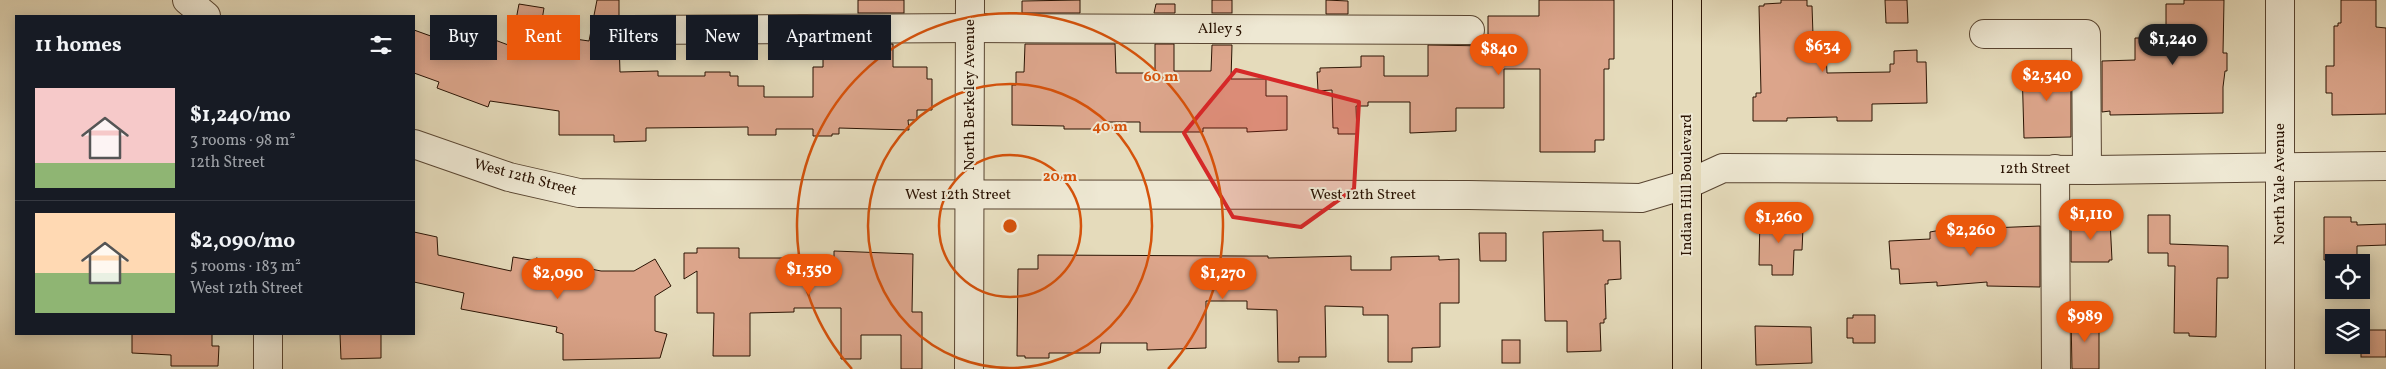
<!DOCTYPE html>
<meta charset="utf-8">
<style>
body{margin:0;font-family:Vollkorn,serif;background:#242831;color:#f1f3f6;height:100vh;display:flex;flex-direction:column;font-size:19px;white-space:nowrap}
*{box-sizing:border-box;margin:0}
p{font-size:16px;color:#9ea1a6}
.icon{flex:none;width:28px;height:28px;fill:none;stroke:currentColor;stroke-width:2;stroke-linecap:round;stroke-linejoin:round}
.map{position:relative;flex:1;overflow:hidden}
.side{position:absolute;left:15px;top:15px;width:400px;height:320px;display:flex;flex-direction:column;background:#171b24;border-radius:0px;box-shadow:0 2px 12px #0003}
.side>*{flex:none}
.hud{position:absolute;left:430px;top:15px;width:475px;height:45px;display:flex;gap:10px}
.tools{position:absolute;left:2325px;top:254px;display:grid;gap:10px}
.tools a{display:grid;place-items:center;width:45px;height:45px;border-radius:0px;background:#171b24;box-shadow:0 2px 12px #0003;font-size:25px}
.price{position:absolute;translate:-50% -42px;padding:0 11px;border-radius:18px;background:#ea580c;color:#fff;font-size:16px;line-height:32px;filter:drop-shadow(0 1px 2px #0008)}
.price::after{content:'';position:absolute;left:50%;top:30px;width:15px;height:11px;margin-left:-8px;background:inherit;clip-path:polygon(0 0,100% 0,50% 100%)}
.price.selected{background:#222;color:#fff}
ul{padding:0;list-style:none}
li{display:flex;align-items:center;gap:15px;height:125px;padding:0 20px}
li+li{border-top:1px solid #363941}
li span{display:grid;place-items:center;flex:none;width:140px;height:100px;border-radius:0px;color:#555}
li>.icon{margin-inline-start:auto}
span .icon{width:60px;height:60px;fill:#fffc;stroke-width:1}
li b{font-size:21px}
h2{display:flex;justify-content:space-between;align-items:center;height:60px;padding:0 20px;font-size:21px}
.chip{padding:0 18px;border-radius:0px;background:#171b24;box-shadow:0 2px 12px #0003;font-size:18px;line-height:45px}
.chip.selected{background:#ea580c;color:#fff}
.map>svg:first-child{display:block}
.building{fill:#dca58b;stroke:#2a1303}
.lines{fill:none;stroke-linecap:round;stroke-linejoin:round}
.minor-casing{stroke:#594531;stroke-width:30}
.major-casing{stroke:#2a1303;stroke-width:30}
.minor{stroke:#eee8d3;stroke-width:28}
.major{stroke:#e5dbbb;stroke-width:28}
.marked{fill:#d62828;fill-opacity:0.2;stroke:#d62828;stroke-width:4;stroke-linejoin:round}
.ring{fill:none;stroke:#d5520b;stroke-width:2.5}
.labels{text-anchor:middle;dominant-baseline:central;stroke-width:4;stroke-linejoin:round;paint-order:stroke}
.street-label{font-size:15px;fill:#2a1303;stroke:#eee8d3}
.centre{fill:#d5520b;stroke:#eee8d3;stroke-width:2.5}
.ring-label{font-size:15px;text-anchor:middle;font-weight:bold;fill:#d5520b;stroke:#eee8d3;stroke-width:4;stroke-linejoin:round;paint-order:stroke}
</style>
<div class="map">
<svg width="2386" height="369" viewBox="0 0 2386 369">
<rect width="100%" height="100%" fill="#e5dbbb"/>
<filter id="stains"><feTurbulence type="fractalNoise" baseFrequency=".004" numOctaves="4"/><feColorMatrix values="0 0 0 0 .2 0 0 0 0 .09 0 0 0 0 .02 0 0 0 .5 -.17"/></filter>
<radialGradient id="worn" r=".72"><stop offset=".6" stop-color="#630" stop-opacity="0"/><stop offset="1" stop-color="#630" stop-opacity=".3"/></radialGradient>
<g class="building">
<polygon points="597,0 619,0 619,20 614,31 619,41 620,72 658,71 658,76 705,76 705,72 730,72 730,76 738,76 738,86 764,86 764,97 813,97 813,67 823,67 823,44 893,44 893,67 927,67 927,79 932,79 932,110 917,110 917,120 908,120 909,130 839,128 839,134 832,134 832,136 813,136 813,129 776,129 776,135 748,135 748,127 646,128 646,141 614,142 614,135 559,135 559,111 490,101 488,107 437,88 439,82 414,73 414,30 453,44 460,27 511,46 519,4 544,8 541,26 549,27 547,35 589,41"/>
<rect x="858" y="0" width="46" height="13"/>
<polygon points="1080,0 1080,13 1022,13 1022,1"/>
<rect x="1212" y="0" width="20" height="13"/>
<polygon points="1326,0 1348,1 1348,14 1326,14"/>
<polygon points="1539,0 1614,0 1614,59 1609,59 1609,69 1604,69 1604,140 1595,140 1595,152 1540,152 1540,69 1504,69 1504,108 1456,108 1456,131 1410,133 1410,102 1368,102 1368,106 1356,106 1357,134 1338,134 1338,128 1333,128 1332,90 1318,91 1317,72 1320,72 1320,68 1361,67 1361,56 1384,56 1384,76 1428,76 1428,45 1488,46 1488,16 1539,16"/>
<polygon points="1781,0 1807,0 1807,6 1812,6 1813,35 1825,34 1827,73 1890,72 1890,64 1894,64 1894,51 1917,50 1917,62 1926,62 1927,103 1872,104 1872,121 1837,121 1837,117 1787,118 1787,121 1753,121 1753,97 1756,97 1756,93 1761,93 1759,6 1764,6 1764,4 1781,3"/>
<polygon points="1885,0 1907,0 1908,23 1886,23"/>
<polygon points="2184,0 2224,0 2223,53 2227,53 2227,71 2225,71 2223,87 2223,113 2110,115 2110,111 2102,112 2102,61 2135,60 2135,38 2166,38 2166,4 2184,4"/>
<polygon points="2341,0 2376,0 2376,27 2386,28 2386,114 2332,115 2332,93 2326,93 2326,66 2334,66 2334,26 2338,26 2338,23 2341,23"/>
<polygon points="1156,4 1175,4 1175,13 1154,13"/>
<polygon points="1025,44 1115,44 1116,73 1155,73 1155,44 1174,44 1174,71 1211,71 1212,45 1232,45 1231,79 1266,79 1266,96 1287,96 1287,130 1247,132 1247,128 1203,128 1203,132 1140,132 1140,122 1104,122 1104,129 1064,129 1064,126 1012,125 1012,85 1016,85 1016,72 1024,72"/>
<polygon points="2071,66 2071,137 2024,138 2022,67"/>
<polygon points="2148,215 2170,215 2170,244 2228,246 2228,278 2217,278 2216,337 2189,336 2189,333 2174,333 2175,266 2168,266 2168,253 2148,253"/>
<polygon points="1760,216 1791,217 1791,228 1803,228 1802,250 1794,250 1793,275 1772,275 1772,265 1759,265"/>
<polygon points="2324,217 2351,217 2351,222 2357,222 2357,225 2386,224 2386,245 2357,246 2357,260 2349,260 2349,262 2330,262 2330,260 2324,260"/>
<polygon points="2075,220 2110,220 2112,260 2109,260 2109,262 2071,262 2071,225 2075,225"/>
<polygon points="2040,226 2040,287 1987,286 1987,282 1937,286 1937,282 1900,284 1899,269 1891,269 1889,241 1930,239 1930,232 1941,230"/>
<polygon points="1603,230 1603,241 1620,241 1621,279 1608,280 1608,284 1605,284 1606,319 1604,319 1604,323 1600,323 1601,351 1567,352 1567,321 1545,321 1543,232"/>
<polygon points="414,232 437,237 438,255 511,271 513,257 536,261 536,258 601,271 634,271 655,259 671,286 655,296 655,331 667,334 660,358 563,360 563,334 556,332 557,327 461,309 464,293 414,282"/>
<polygon points="1479,233 1506,233 1506,261 1480,261"/>
<polygon points="697,248 739,248 739,258 834,258 834,251 913,254 912,312 922,312 922,369 901,369 901,335 861,335 861,359 841,359 841,308 794,308 794,312 750,313 750,356 713,356 714,313 697,313 697,271 684,279 684,253 697,253"/>
<polygon points="1038,255 1247,256 1268,256 1268,258 1351,256 1351,270 1391,270 1391,257 1439,256 1439,260 1459,259 1459,303 1440,303 1440,347 1412,348 1412,362 1388,362 1388,315 1363,315 1363,307 1325,306 1326,357 1299,357 1299,362 1278,362 1277,310 1247,309 1247,301 1206,301 1206,348 1147,350 1147,343 1101,343 1100,353 1049,353 1049,358 1025,358 1025,356 1017,356 1018,269 1038,269"/>
<polygon points="1853,315 1875,315 1875,343 1853,343 1853,338 1847,338 1847,318 1853,318"/>
<polygon points="2071,317 2094,317 2094,324 2099,324 2099,369 2072,369"/>
<polygon points="1755,326 1811,327 1812,363 1756,365"/>
<rect x="2361" y="330" width="25" height="27"/>
<polygon points="132,334 212,334 212,346 219,346 218,366 171,366 171,355 132,353"/>
<polygon points="340,334 381,334 381,358 341,359"/>
<rect x="1502" y="340" width="18" height="23"/>
</g>
<g class="lines">
<defs>
<g id="minor">
<polyline points="187,0 206,16"/>
<polyline points="630,30 971,28 1470,30"/>
<polyline points="1984,34 2086,34 2087,169"/>
<polyline points="414,144 509,177 579,193 655,194 1469,195 1641,198 1688,184 1723,168 2094,170 2386,166"/>
<polyline points="2055,169 2056,369"/>
<polyline points="268,334 268,369"/>
<polyline points="969,369 970,0"/>
<polyline points="2280,369 2280,0"/>
</g>
<polyline id="major" points="1687,0 1687,369"/>
</defs>
<use href="#minor" class="minor-casing"/>
<use href="#major" class="major-casing"/>
<use href="#minor" class="minor"/>
<use href="#major" class="major"/>
</g>
<path class="marked" d="M1236,70l123,32 -5,87 -53,38 -68,-10 -49,-84z"/>
<g class="ring">
<circle cx="1010" cy="226" r="71"/>
<circle cx="1010" cy="226" r="142"/>
<path d="M852 369A213 213 0 1 1 1168 369"/>
</g>
<g class="labels">
<g class="street-label">
<text x="1220" y="29">Alley 5</text>
<text transform="translate(970 95) rotate(-90)">North Berkeley Avenue</text>
<text x="2035" y="169">12th Street</text>
<text transform="translate(525 178) rotate(15)">West 12th Street</text>
<text transform="translate(2280 184) rotate(-90)">North Yale Avenue</text>
<text transform="translate(1687 185) rotate(-90)">Indian Hill Boulevard</text>
<text x="958" y="195">West 12th Street</text>
<text x="1363" y="195">West 12th Street</text>
</g>
</g>
<circle cx="1010" cy="226" r="8" class="centre"/>
<g class="ring-label">
<text x="1161" y="81">60 m</text>
<text x="1110" y="131">40 m</text>
<text x="1060" y="181">20 m</text>
</g>
<rect width="100%" height="100%" filter="url(#stains)"/>
<rect width="100%" height="100%" fill="url(#worn)"/>
</svg>
<div class="tools">
<a><svg class="icon" aria-label="locate" viewBox="0 0 24 24"><circle cx="12" cy="12" r="6"/><path d="M12 2v4M12 18v4M2 12h4M18 12h4"/></svg></a>
<a><svg class="icon" aria-label="layers" viewBox="0 0 24 24"><path d="M12 4l9 5-9 5-9-5zM3 14l9 5 9-5"/></svg></a>
</div>
<b class="price selected" style="left:2173px;top:66px">$1,240</b>
<b class="price" style="left:1823px;top:73px">$634</b>
<b class="price" style="left:1499px;top:76px">$840</b>
<b class="price" style="left:2047px;top:102px">$2,340</b>
<b class="price" style="left:2091px;top:241px">$1,110</b>
<b class="price" style="left:1779px;top:244px">$1,260</b>
<b class="price" style="left:1971px;top:257px">$2,260</b>
<b class="price" style="left:809px;top:296px">$1,350</b>
<b class="price" style="left:558px;top:300px">$2,090</b>
<b class="price" style="left:1223px;top:300px">$1,270</b>
<b class="price" style="left:2085px;top:343px">$989</b>
<div class="hud">
<a class="chip">Buy</a>
<a class="chip selected">Rent</a>
<a class="chip">Filters</a>
<a class="chip">New</a>
<a class="chip">Apartment</a>
</div>
<section class="side">
<h2>11 homes<svg class="icon" aria-label="filters" viewBox="0 0 24 24"><path d="M4 7h16M4 17h16"/><circle cx="9" cy="7" r="2"/><circle cx="15" cy="17" r="2"/></svg></h2>
<ul>
<li><span style="background:linear-gradient(#f6c9c9 75%,#8fb573 0)"><svg class="icon" aria-label="home" viewBox="0 0 24 24"><path d="M3 11l9-7 9 7M6 9v11h12V9"/></svg></span><div><b>$1,240/mo</b><p>3 rooms · 98 m²</p><p>12th Street</p></div></li>
<li><span style="background:linear-gradient(#ffd9b3 60%,#8fb573 0)"><svg class="icon" aria-label="home" viewBox="0 0 24 24"><path d="M3 11l9-7 9 7M6 9v11h12V9"/></svg></span><div><b>$2,090/mo</b><p>5 rooms · 183 m²</p><p>West 12th Street</p></div></li>
</ul>
</section>
</div>
